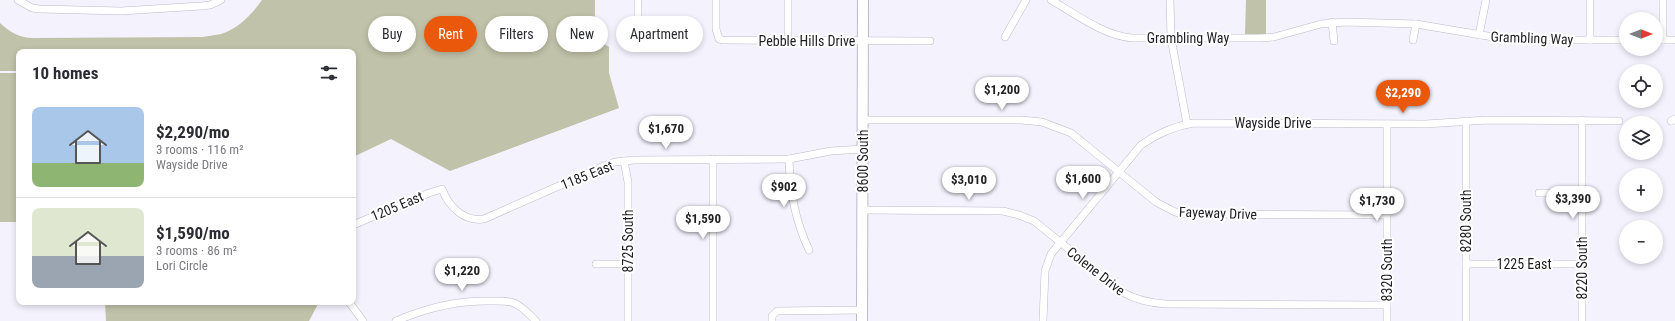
<!DOCTYPE html>
<meta charset="utf-8">
<style>
body{margin:0;font-family:"Roboto Condensed",sans-serif;background:#f2f2f3;color:#2b2b33;height:100vh;display:flex;flex-direction:column;font-size:15px;white-space:nowrap}
*{box-sizing:border-box;margin:0}
p{font-size:13px;color:#7c7c81}
.icon{flex:none;width:22px;height:22px;fill:none;stroke:currentColor;stroke-width:2;stroke-linecap:round;stroke-linejoin:round}
.map{position:relative;flex:1;overflow:hidden}
.details{position:absolute;left:16px;top:49px;width:340px;height:256px;display:flex;flex-direction:column;background:#fff;border-radius:8px;box-shadow:0 2px 6px #0003}
.details>*{flex:none}
.guide{position:absolute;left:368px;top:16px;width:380px;height:36px;display:flex;gap:8px}
.needle{width:26px;rotate:90deg}
.tools{position:absolute;left:1619px;top:12px;display:grid;gap:8px}
.tools a{display:grid;place-items:center;width:44px;height:44px;border-radius:50%;background:#fff;box-shadow:0 2px 6px #0003;font-size:20px}
.price{position:absolute;translate:-50% -34px;padding:0 9px;border-radius:14px;background:#fff;color:#222;font-size:13px;line-height:26px;filter:drop-shadow(0 1px 2px #0008)}
.price::after{content:'';position:absolute;left:50%;top:24px;width:12px;height:9px;margin-left:-6px;background:inherit;clip-path:polygon(0 0,100% 0,50% 100%)}
.price.selected{background:#ea580c;color:#fff}
ul{padding:0;list-style:none}
li{display:flex;align-items:center;gap:12px;height:100px;padding:0 16px}
li+li{border-top:1px solid #e1e1e2}
li span{display:grid;place-items:center;flex:none;width:112px;height:80px;border-radius:8px;color:#555}
li>.icon{margin-inline-start:auto}
span .icon{width:48px;height:48px;fill:#fffc;stroke-width:1}
li b{font-size:17px}
h2{display:flex;justify-content:space-between;align-items:center;height:48px;padding:0 16px;font-size:17px}
.chip{padding:0 14px;border-radius:18px;background:#fff;box-shadow:0 2px 6px #0003;font-size:14px;line-height:36px}
.chip.selected{background:#ea580c;color:#fff}
.map>svg:first-child{display:block}
.green{fill:#c0c2a9}
.lines{fill:none;stroke-linecap:round;stroke-linejoin:round}
.minor-casing{stroke:#bdbacb;stroke-width:8}
.secondary-casing{stroke:#bdbacb;stroke-width:12}
.minor{stroke:#fff;stroke-width:7}
.secondary{stroke:#fff;stroke-width:10}
.labels{text-anchor:middle;dominant-baseline:central;stroke-width:4;stroke-linejoin:round;paint-order:stroke}
.street-label{font-size:14px;fill:#1e1d23;stroke:#fff}
</style>
<div class="map">
<svg width="1675" height="321" viewBox="0 0 1675 321">
<rect width="100%" height="100%" fill="#f3f2fd"/>
<g class="green">
<path d="M262,0h333v38l14,9v26l10,35 -169,63 -59,-32 -38,18v-105h-334v19h-19v-48c10,9 18,14 31,15l172,-1c6,-1 12,-2 18,-3 17,-5 32,-21 41,-34z"/>
<polygon points="1246,0 1266,0 1266,34 1245,34"/>
<rect x="0" y="73" width="19" height="149"/>
<polygon points="105,302 319,302 309,321 106,321"/>
</g>
<g class="lines">
<defs>
<g id="minor">
<polyline points="18,0 32,8 40,9 121,11 201,6 210,5 221,0"/>
<polyline points="638,0 638,26"/>
<polyline points="716,0 716,29 719,39 722,40 930,41"/>
<polyline points="788,0 788,41"/>
<path d="M1051,0c25,14 51,35 81,38h128l14,-1 47,-13 25,-2 70,2 95,16h115"/>
<polyline points="1170,0 1171,38 1187,124"/>
<polyline points="1590,0 1590,40"/>
<polyline points="1332,22 1334,41"/>
<polyline points="1479,35 1486,0"/>
<polyline points="1005,37 1026,0"/>
<polyline points="1413,40 1416,24"/>
<polyline points="1656,40 1675,40"/>
<polyline points="1663,40 1663,0"/>
<polyline points="863,120 1021,120 1042,122 1071,133 1156,202 1173,211 1181,214 1387,215"/>
<polyline points="1466,121 1466,321"/>
<polyline points="1671,121 1675,119"/>
<polyline points="713,159 713,321"/>
<path d="M789,159c1,33 6,61 20,91"/>
<polyline points="624,161 628,182 628,321"/>
<polyline points="1539,193 1582,193"/>
<path d="M863,210l140,1 16,4 15,6 88,71c14,8 28,11 44,12l221,1"/>
<path d="M353,225l76,-32 13,-4c7,18 22,33 42,30l120,-53 11,-4 19,-2 155,-1 42,-8 32,-2"/>
<polyline points="596,264 628,264"/>
<polyline points="1466,264 1582,264"/>
<polyline points="349,302 363,321"/>
<path d="M396,321c30,-13 58,-20 90,-20 10,0 20,-1 28,2 9,4 15,11 22,18"/>
<polyline points="772,321 772,316 777,311 862,310"/>
<path d="M1043,321l2,-50 6,-17 90,-109c17,-12 33,-19 53,-22l232,1 61,-4 132,1"/>
<polyline points="1387,321 1387,124"/>
<polyline points="1582,321 1582,120"/>
</g>
<polyline id="secondary" points="862,321 863,0"/>
</defs>
<use href="#minor" class="minor-casing"/>
<use href="#secondary" class="secondary-casing"/>
<use href="#minor" class="minor"/>
<use href="#secondary" class="secondary"/>
</g>
<g class="labels">
<g class="street-label">
<text x="1188" y="38">Grambling Way</text>
<text transform="translate(1532 38) rotate(2)">Grambling Way</text>
<text x="807" y="41">Pebble Hills Drive</text>
<text x="1273" y="123">Wayside Drive</text>
<text transform="translate(863 161) rotate(-90)">8600 South</text>
<text transform="translate(587 175) rotate(-22)">1185 East</text>
<text transform="translate(397 206) rotate(-23)">1205 East</text>
<text transform="translate(1218 213) rotate(2)">Fayeway Drive</text>
<text transform="translate(1466 221) rotate(-90)">8280 South</text>
<text transform="translate(628 241) rotate(-90)">8725 South</text>
<text x="1524" y="264">1225 East</text>
<text transform="translate(1582 268) rotate(-90)">8220 South</text>
<text transform="translate(1387 270) rotate(-90)">8320 South</text>
<text transform="translate(1096 271) rotate(38)">Colene Drive</text>
</g>
</g>
</svg>
<div class="tools">
<a><svg class="needle" viewBox="-14 -14 28 28"><path d="M0-13l5 13h-10z" fill="#e53935"/><path d="M0 13l5-13h-10z" fill="#7c7c81"/></svg></a>
<a><svg class="icon" aria-label="locate" viewBox="0 0 24 24"><circle cx="12" cy="12" r="6"/><path d="M12 2v4M12 18v4M2 12h4M18 12h4"/></svg></a>
<a><svg class="icon" aria-label="layers" viewBox="0 0 24 24"><path d="M12 4l9 5-9 5-9-5zM3 14l9 5 9-5"/></svg></a>
<a>+</a>
<a>−</a>
</div>
<b class="price" style="left:1002px;top:111px">$1,200</b>
<b class="price selected" style="left:1403px;top:114px">$2,290</b>
<b class="price" style="left:666px;top:150px">$1,670</b>
<b class="price" style="left:1083px;top:200px">$1,600</b>
<b class="price" style="left:969px;top:201px">$3,010</b>
<b class="price" style="left:784px;top:208px">$902</b>
<b class="price" style="left:1573px;top:220px">$3,390</b>
<b class="price" style="left:1377px;top:222px">$1,730</b>
<b class="price" style="left:703px;top:240px">$1,590</b>
<b class="price" style="left:462px;top:292px">$1,220</b>
<div class="guide">
<a class="chip">Buy</a>
<a class="chip selected">Rent</a>
<a class="chip">Filters</a>
<a class="chip">New</a>
<a class="chip">Apartment</a>
</div>
<section class="details">
<h2>10 homes<svg class="icon" aria-label="filters" viewBox="0 0 24 24"><path d="M4 7h16M4 17h16"/><circle cx="9" cy="7" r="2"/><circle cx="15" cy="17" r="2"/></svg></h2>
<ul>
<li><span style="background:linear-gradient(#a9c7e8 70%,#8fb573 0)"><svg class="icon" aria-label="home" viewBox="0 0 24 24"><path d="M3 11l9-7 9 7M6 9v11h12V9"/></svg></span><div><b>$2,290/mo</b><p>3 rooms · 116 m²</p><p>Wayside Drive</p></div></li>
<li><span style="background:linear-gradient(#dfe7d0 60%,#9aa5b1 0)"><svg class="icon" aria-label="home" viewBox="0 0 24 24"><path d="M3 11l9-7 9 7M6 9v11h12V9"/></svg></span><div><b>$1,590/mo</b><p>3 rooms · 86 m²</p><p>Lori Circle</p></div></li>
</ul>
</section>
</div>
